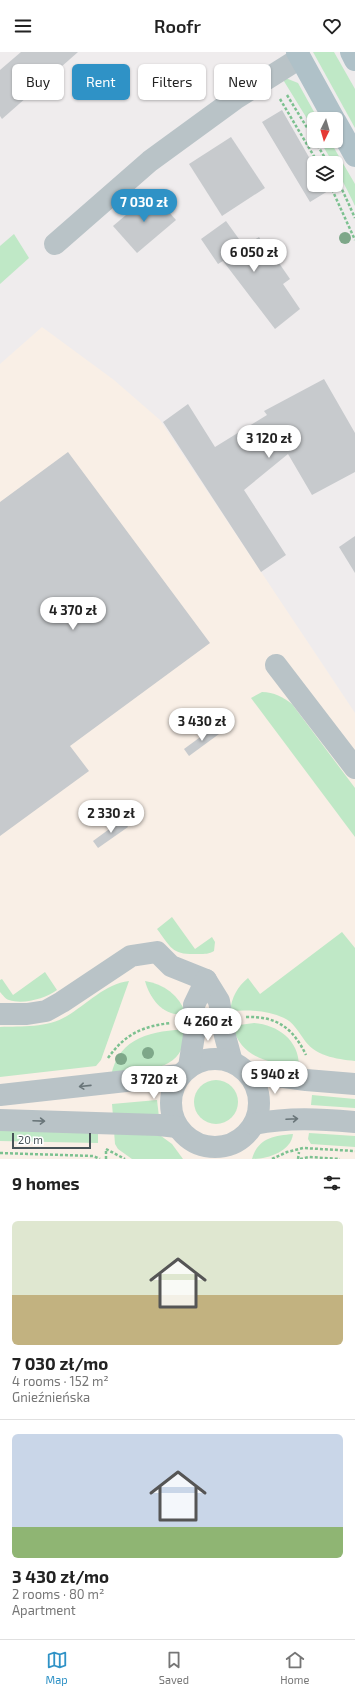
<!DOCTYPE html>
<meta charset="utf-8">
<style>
body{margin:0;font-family:"Exo 2",sans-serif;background:#f6f6f6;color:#222;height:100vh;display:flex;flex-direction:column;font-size:15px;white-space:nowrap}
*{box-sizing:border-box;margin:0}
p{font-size:13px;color:#767676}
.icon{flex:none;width:22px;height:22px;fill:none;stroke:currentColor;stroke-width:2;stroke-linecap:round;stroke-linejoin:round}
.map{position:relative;height:1107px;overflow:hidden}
.sheet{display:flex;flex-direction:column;background:#fff;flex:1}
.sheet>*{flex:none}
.hud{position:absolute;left:12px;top:12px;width:331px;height:36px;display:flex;gap:8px}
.needle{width:26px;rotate:185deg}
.controls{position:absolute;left:307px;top:60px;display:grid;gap:8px}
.controls a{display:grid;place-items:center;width:36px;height:36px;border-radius:6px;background:#fff;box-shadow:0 1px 3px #0004;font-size:20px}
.scale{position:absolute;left:12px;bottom:10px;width:79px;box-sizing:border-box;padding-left:4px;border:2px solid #475357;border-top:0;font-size:11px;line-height:14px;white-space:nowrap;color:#475357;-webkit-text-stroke:3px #fff;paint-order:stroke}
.price{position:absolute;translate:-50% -34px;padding:0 9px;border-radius:14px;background:#fff;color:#222;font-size:13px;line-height:26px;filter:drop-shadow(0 1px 2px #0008)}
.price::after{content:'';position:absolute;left:50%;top:24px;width:12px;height:9px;margin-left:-6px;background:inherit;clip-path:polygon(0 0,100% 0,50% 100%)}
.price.selected{background:#2f92c6;color:#fff}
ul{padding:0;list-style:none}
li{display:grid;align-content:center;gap:8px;height:212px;padding:0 12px}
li+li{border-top:1px solid #e0e0e0}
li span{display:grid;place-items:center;height:124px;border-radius:6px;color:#555}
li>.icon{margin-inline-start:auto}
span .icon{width:72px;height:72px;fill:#fffc;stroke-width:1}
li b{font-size:17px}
h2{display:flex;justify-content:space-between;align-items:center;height:48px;padding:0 12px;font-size:17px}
.pill{padding:0 14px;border-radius:6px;background:#fff;box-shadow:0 1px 3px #0004;font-size:14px;line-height:36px}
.pill.selected{background:#2f92c6;color:#fff}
header{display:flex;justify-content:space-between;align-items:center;height:52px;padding:0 12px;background:#fff;font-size:18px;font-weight:600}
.tabs{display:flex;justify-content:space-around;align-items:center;height:56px;border-top:1px solid #e0e0e0;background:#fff;font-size:11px;color:#767676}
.tabs a{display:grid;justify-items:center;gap:2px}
.tabs .selected{color:#2f92c6}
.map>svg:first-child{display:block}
.commercial{fill:#f9efe6}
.green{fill:#bfe8c6}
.building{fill:#c7cacd}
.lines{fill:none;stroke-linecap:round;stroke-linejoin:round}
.path{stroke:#7cc190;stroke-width:2.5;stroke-dasharray:3 2;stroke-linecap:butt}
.minor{stroke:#b9c3c7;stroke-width:22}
.major{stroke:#afc1c8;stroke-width:22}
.tree{fill:#7ea789}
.oneway{stroke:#697579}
</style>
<header><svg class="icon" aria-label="menu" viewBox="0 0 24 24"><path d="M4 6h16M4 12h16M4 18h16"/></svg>Roofr<svg class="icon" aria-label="heart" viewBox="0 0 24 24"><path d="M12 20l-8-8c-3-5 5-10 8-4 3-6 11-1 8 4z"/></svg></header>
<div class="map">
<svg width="355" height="1107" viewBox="0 0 355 1107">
<rect width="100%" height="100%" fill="#efeced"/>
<polygon class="commercial" points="42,275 114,328 160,368 355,661 355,1107 0,1107 0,312"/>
<g class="green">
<polygon points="313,0 334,0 355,37 355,76"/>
<polygon points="282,26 288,27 298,31 318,67 314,67 314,78"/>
<path d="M320,89h10l25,43v22c-4,-10 -19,-35 -19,-43h-3z"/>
<polygon points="14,182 29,206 0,232 0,194"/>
<path d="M262,640c12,0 21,5 30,12l63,84v49l-104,-139z"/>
<path d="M172,865l23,32 17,-12 3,5 -1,9c-5,3 -9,3 -15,3 -27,1 -27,-5 -42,-25z"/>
<path d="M342,880l13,16v113c-19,-2 -41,-5 -52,-23 -5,-7 -10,-16 -19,-20 -17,-8 -35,-8 -54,-7 2,-14 7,-24 18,-33l12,16z"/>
<path d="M45,920l12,18c-11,8 -33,15 -48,10 -4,-1 -6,-5 -9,-8v-12l2,-1 11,16z"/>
<path d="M129,929l-28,79 -5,6 -96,11v-50c22,-1 47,1 67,-11 20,-12 38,-32 62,-35z"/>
<path d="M145,929c19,3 34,14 41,33 -22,4 -36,-15 -41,-33z"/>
<path d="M254,971c24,2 45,17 45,43 -31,-4 -56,-6 -67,-40z"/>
<path d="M188,977c-2,7 -4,15 -7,21 -10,22 -49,22 -70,26 8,-40 42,-45 77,-47z"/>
<circle cx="216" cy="1050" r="22"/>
<polygon points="312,1043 355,1047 355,1056 311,1053"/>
<polygon points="157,1048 159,1065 113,1064 112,1052"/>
<polygon points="0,1077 98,1079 98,1091 0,1089"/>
<polygon points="114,1079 161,1084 172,1092 183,1107 132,1107 118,1097 115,1092"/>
<polygon points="309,1081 355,1084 355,1095 311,1092 308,1087"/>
<path d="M293,1082c-2,18 -26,25 -41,25 6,-21 21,-23 41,-25z"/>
</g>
<g class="building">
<polygon points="21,0 78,0 2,67 0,64 0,18"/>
<polygon points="282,58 314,114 314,133 325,133 328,139 310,150 262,70"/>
<polygon points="231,85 265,136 222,164 189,112"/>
<polygon points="152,141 176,168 137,201 113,174"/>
<polygon points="226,169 244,194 259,185 276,213 279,211 290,227 283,232 300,257 275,277 223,209 218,212 201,187"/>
<polygon points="324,327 355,381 355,420 312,443 288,402 244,438 286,503 261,520 163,370 188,352 215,395 267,363 264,359"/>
<polygon points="68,400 210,591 70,694 89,719 0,784 0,450"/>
<polygon points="355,484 355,521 339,495"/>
<polygon points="214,675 219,682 189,704 184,697"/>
<polygon points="123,767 128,775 98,796 93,789"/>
</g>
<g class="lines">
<g class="path">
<polyline points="287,43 314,87"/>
<polyline points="280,47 318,111"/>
<polyline points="315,89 328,111"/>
<polyline points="336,124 355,166"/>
<polyline points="330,133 355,188"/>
<path d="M246,965c31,-1 47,11 60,38"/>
<path d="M108,1006c17,-24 35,-32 63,-35"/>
<polyline points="106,1097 125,1107"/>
<polyline points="0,1101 93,1104 100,1107"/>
<polyline points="106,1107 106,1097"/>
<polyline points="272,1107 287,1100 303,1096 355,1099"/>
<polyline points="298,1107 299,1100"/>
<polyline points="300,1107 309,1105 340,1107"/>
</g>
<g class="minor">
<polyline points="55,192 150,109 235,47 300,6"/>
<polyline points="276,613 355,716"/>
<polyline points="0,962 27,962 46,959 62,950 131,904 157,900 171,914 206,928 219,949 225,984 232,1010"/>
<circle cx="215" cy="1051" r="44"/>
<polyline points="189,1015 195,977 194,953 206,928"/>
<polyline points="247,1020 306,1028 355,1032"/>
<polyline points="0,1043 180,1023"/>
<polyline points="0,1068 159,1073 177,1075"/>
<path d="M254,1072c34,-7 67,-5 101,-2"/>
</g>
<g class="major">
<polyline points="297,0 334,67"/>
<polyline points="351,0 355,8"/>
<polyline points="336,70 355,104"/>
</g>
</g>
<g class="tree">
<circle cx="345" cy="186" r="6"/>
<circle cx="148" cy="1001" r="6"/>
<circle cx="121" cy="1007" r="6"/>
</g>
<defs><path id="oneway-shaft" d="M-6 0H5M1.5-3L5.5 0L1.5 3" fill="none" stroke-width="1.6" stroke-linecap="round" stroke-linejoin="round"/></defs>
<g class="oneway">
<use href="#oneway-shaft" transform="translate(85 1034) rotate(174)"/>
<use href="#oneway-shaft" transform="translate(292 1067) rotate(-3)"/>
<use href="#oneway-shaft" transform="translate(39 1069) rotate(2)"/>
</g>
</svg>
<div class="controls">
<a><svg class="needle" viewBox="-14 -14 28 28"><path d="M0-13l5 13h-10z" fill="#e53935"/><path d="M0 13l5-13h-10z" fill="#767676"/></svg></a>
<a><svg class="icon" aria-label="layers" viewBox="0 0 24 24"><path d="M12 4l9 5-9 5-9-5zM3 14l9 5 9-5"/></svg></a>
</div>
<div class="scale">20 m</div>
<b class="price selected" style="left:144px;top:171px">7 030 zł</b>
<b class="price" style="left:254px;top:221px">6 050 zł</b>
<b class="price" style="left:269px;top:407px">3 120 zł</b>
<b class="price" style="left:73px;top:579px">4 370 zł</b>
<b class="price" style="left:202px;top:690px">3 430 zł</b>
<b class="price" style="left:111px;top:782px">2 330 zł</b>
<b class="price" style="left:208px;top:990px">4 260 zł</b>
<b class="price" style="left:275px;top:1043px">5 940 zł</b>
<b class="price" style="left:154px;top:1048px">3 720 zł</b>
<div class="hud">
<a class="pill">Buy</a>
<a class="pill selected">Rent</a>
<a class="pill">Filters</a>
<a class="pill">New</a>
</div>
</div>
<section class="sheet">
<h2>9 homes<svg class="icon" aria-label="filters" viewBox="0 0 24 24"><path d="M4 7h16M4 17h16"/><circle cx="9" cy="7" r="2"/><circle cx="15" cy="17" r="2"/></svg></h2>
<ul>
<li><span style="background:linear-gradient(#dfe7d0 60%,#c2b280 0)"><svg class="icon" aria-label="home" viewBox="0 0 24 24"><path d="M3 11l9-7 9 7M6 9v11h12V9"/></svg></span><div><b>7 030 zł/mo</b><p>4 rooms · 152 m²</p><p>Gnieźnieńska</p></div></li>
<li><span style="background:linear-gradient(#c9d6e8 75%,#8fb573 0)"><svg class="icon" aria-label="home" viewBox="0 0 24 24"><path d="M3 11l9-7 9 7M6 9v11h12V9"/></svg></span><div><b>3 430 zł/mo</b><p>2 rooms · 80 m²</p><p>Apartment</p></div></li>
</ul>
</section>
<nav class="tabs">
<a class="selected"><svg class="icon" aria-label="map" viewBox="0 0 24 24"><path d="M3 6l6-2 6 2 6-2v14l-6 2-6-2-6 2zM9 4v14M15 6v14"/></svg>Map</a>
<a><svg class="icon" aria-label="saved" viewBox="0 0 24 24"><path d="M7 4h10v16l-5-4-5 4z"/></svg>Saved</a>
<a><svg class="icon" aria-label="home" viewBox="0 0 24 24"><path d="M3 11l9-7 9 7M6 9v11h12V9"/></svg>Home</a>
</nav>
